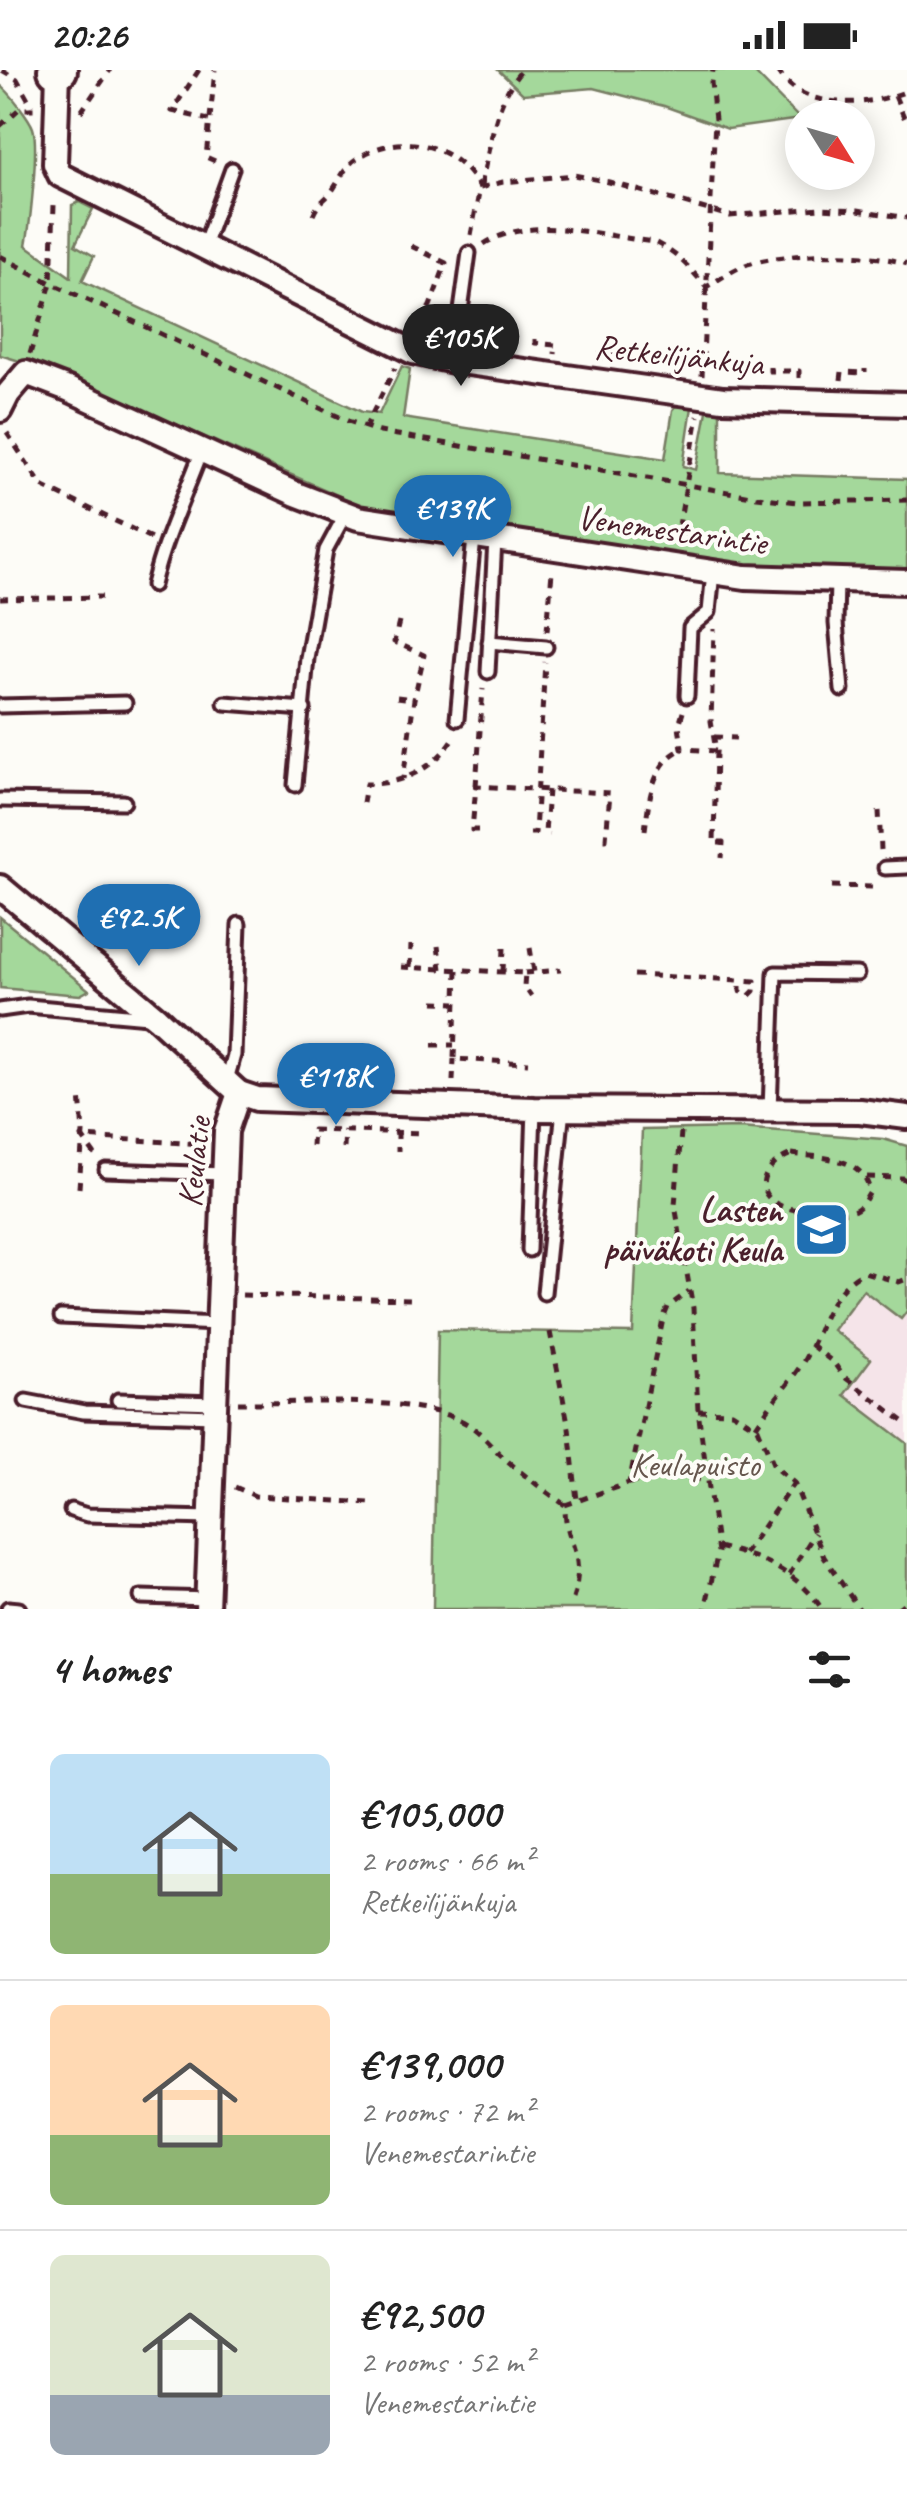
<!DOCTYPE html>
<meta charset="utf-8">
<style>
body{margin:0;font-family:Caveat,sans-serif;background:#f2f2f2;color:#222;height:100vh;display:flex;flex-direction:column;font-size:38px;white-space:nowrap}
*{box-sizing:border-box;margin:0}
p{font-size:32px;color:#767676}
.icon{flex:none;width:55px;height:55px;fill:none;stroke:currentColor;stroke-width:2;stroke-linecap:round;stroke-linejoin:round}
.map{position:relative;height:1539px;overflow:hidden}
.sheet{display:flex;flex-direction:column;background:#fff;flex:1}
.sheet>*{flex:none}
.needle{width:65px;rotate:127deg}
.fabs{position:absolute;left:785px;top:30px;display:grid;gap:20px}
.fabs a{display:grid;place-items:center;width:90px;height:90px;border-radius:50%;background:#fff;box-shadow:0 5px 25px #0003;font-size:50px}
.price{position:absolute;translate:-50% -85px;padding:0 22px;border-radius:35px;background:#1f6fb2;color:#fff;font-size:32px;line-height:65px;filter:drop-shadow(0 2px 5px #0008)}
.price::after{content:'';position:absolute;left:50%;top:60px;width:30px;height:22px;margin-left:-15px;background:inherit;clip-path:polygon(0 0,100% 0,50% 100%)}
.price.selected{background:#222;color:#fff}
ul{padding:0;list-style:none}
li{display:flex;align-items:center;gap:30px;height:250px;padding:0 50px}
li+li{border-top:2px solid #e0e0e0}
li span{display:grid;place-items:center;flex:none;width:280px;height:200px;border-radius:15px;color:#555}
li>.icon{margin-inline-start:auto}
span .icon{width:120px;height:120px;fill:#fffc;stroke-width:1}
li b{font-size:42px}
h2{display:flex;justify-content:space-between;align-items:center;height:120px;padding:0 50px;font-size:42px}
.status{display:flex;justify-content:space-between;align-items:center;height:70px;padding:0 50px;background:#fff;direction:ltr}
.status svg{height:28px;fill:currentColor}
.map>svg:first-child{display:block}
.built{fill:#f5e4e9}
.green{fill:#a4d89b;stroke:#777c63;stroke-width:2.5}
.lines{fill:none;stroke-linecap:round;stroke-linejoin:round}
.lane-casing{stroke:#4a1f2b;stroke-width:19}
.street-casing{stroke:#4a1f2b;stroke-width:30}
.secondary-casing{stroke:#4a1f2b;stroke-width:40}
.path{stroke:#4a1f2b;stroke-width:5;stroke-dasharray:8 8;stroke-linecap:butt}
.lane{stroke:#fdfcf7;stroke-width:11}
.street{stroke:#fdfcf7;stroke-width:22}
.secondary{stroke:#fdfcf7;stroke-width:32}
.labels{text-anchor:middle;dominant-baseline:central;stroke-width:8;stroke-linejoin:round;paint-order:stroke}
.street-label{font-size:35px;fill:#4a1f2b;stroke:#fdfcf7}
.poi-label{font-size:35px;font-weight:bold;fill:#4a1f2b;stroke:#fdfcf7;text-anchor:end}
.park-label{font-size:35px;fill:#65564d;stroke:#fdfcf7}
</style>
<div class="status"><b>20:26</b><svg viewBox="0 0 49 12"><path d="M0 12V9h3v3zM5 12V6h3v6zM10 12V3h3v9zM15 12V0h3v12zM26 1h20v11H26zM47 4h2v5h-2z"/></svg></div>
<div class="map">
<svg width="907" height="1539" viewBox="0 0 907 1539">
<rect width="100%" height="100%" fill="#fdfcf7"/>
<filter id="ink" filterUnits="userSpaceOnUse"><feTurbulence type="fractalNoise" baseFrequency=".01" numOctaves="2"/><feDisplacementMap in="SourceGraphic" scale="20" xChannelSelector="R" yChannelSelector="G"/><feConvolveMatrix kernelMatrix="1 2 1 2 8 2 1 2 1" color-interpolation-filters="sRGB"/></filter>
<g filter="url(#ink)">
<polygon class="built" points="883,1069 907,1076 907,1373 731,1241"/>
<g class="green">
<polygon points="498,0 752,0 800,49 728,59 664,36 594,18 523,24"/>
<path d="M0,15c8,5 30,34 33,43 6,18 -3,97 -7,117l45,32 1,-72 7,-3 14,7 -18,36 19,11 -12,25 280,131 17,2 23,-48 8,3 -7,49 262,41 8,-49 3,-4 16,1 -9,59 13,4 11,-59h13v62l187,6v95l-96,-3 -115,-11 -336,-55 -298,-131 -62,-19z"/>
<polygon points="0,847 89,920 80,925 0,918"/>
<polygon points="740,1058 883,1069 907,1076 907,1241 901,1249 863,1220 833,1260 871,1289 844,1325 907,1373 907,1539 433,1539 438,1260 633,1263 642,1060"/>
</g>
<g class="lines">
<defs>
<g id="lane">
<polyline points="203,179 232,99"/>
<polyline points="454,291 469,183"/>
<polyline points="837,511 836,553 842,620"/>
<path d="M153,515c11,-47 32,-89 49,-135"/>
<polyline points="489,572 546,577"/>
<polyline points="488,602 495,470"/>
<polyline points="687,626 690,558 709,542 713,502"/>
<polyline points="225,633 304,639"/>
<polyline points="0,636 125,633"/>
<polyline points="457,649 474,467"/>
<polyline points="295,715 307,588 326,480 346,443"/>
<polyline points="0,730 124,732"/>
<polyline points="885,798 907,797"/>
<polyline points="0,940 28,936 148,947"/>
<polyline points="227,1010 234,985 239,854"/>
<polyline points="770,1040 775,903 857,904"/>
<polyline points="106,1100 224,1104"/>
<polyline points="529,1180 534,1039"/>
<polyline points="544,1223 563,1039"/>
<polyline points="61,1247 218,1254"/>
<polyline points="118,1330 215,1333"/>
<polyline points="26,1331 84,1342 215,1346"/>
<polyline points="71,1440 87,1445 211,1448"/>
<polyline points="141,1527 208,1529"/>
<polyline points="8,1538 19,1539"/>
</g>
<g id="street">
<polyline points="58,2 55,94 60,105 413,282 454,291 723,329 907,334"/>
<polyline points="0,340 8,324 26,303 68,319 296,424 358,448 746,507 907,512"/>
<polyline points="0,817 157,948 239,1023"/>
<polyline points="207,1539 226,1061 239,1023 257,1029 534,1039 860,1041 907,1047"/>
</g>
<polyline id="secondary" points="55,0 60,0"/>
</defs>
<use href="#lane" class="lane-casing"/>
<use href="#street" class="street-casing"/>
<use href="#secondary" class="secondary-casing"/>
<g class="path">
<polyline points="2,0 17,9 32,36"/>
<polyline points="199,0 172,41 209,50"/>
<path d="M778,0c21,41 92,37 129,21"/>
<polyline points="895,26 907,54"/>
<polyline points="81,42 110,0"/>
<polyline points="0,56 19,39 35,39"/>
<polyline points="215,91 206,87 215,0"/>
<path d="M481,115c9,-38 14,-86 41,-115"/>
<path d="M313,145c5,-12 12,-15 19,-24 8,-11 13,-25 24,-32 45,-29 98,-16 124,29"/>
<polyline points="471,165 480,118 503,112 574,105 609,112 730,146 819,138 858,140 907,148"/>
<path d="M484,174c47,-30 118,-8 170,-2 23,11 36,26 52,45 13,-7 27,-18 42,-23 38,-12 121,-13 159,0"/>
<polyline points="411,176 446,193 430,236 416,259"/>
<polyline points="0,186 51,213 348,351 380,362 757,427 798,432 907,430"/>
<polyline points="535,269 535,273 556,275 555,284"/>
<polyline points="30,284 51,213 54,135 57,128"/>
<polyline points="600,290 601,281 629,284 630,281"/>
<polyline points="770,297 770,301 799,301 799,308"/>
<polyline points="702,306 715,50 711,12 713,0"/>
<polyline points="841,310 842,302 865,303 865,299"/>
<polyline points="365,358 395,298"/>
<polyline points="7,363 42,416 151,468"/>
<polyline points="676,473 698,346"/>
<polyline points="0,529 102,527"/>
<polyline points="399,552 394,572 424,585 414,629 403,709"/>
<polyline points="547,561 552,502"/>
<polyline points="397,627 414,629"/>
<polyline points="683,642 679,655 682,679 716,681 711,651 714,559"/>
<polyline points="714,667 736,668"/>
<polyline points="716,681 714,773 723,773 722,788"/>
<polyline points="476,716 483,619"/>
<polyline points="548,720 545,763 550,764"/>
<path d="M363,733l3,-19c36,1 70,-16 89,-48"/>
<polyline points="879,741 881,780"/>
<polyline points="478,760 472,760 476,716 610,723 606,769 598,769"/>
<path d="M645,760c4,-30 7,-67 37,-81"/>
<polyline points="530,763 535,763 545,592"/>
<polyline points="832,816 872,817 878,813"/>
<polyline points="438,876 441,899"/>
<polyline points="530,878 534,902"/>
<polyline points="401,897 525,903 524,916 531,926"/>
<polyline points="410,897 411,875"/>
<polyline points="457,900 454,989 528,993"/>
<polyline points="503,902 504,877"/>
<polyline points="525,903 561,900"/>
<polyline points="634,905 740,910 740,921 749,926 754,921 755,911 740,910"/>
<polyline points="434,932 456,933"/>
<polyline points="432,975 454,975"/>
<polyline points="453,1011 454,989"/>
<polyline points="398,1061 398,1081"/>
<polyline points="681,1062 675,1135 693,1238 698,1341 718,1482 705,1539"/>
<polyline points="312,1076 313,1060 424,1063"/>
<polyline points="344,1078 345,1060"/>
<path d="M792,1084c30,4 72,2 78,38 -4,6 -8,15 -15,18 -13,7 -65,2 -78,-6 -29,-17 -6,-43 15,-50z"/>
<polyline points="95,1085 82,1067 203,1074"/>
<polyline points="867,1107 902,1108 907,1111"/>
<polyline points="79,1118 83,1063 80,1024"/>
<polyline points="242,1225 410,1229"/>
<polyline points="550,1262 569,1358 577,1430"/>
<polyline points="811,1275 834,1293 843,1306 907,1354"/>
<path d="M238,1333c62,1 179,-10 231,22 14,9 23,22 34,32 19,17 41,33 62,48"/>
<polyline points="698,1341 732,1342 758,1358 774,1396 794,1413 824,1487 859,1539"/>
<path d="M756,1356c14,-22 33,-42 47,-64 19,-32 24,-72 61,-90l35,10 8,-3"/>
<polyline points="629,1413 674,1405 707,1411"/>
<polyline points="235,1417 255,1426 371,1433"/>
<path d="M718,1477c42,10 79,24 104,62"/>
<polyline points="744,1484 794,1413"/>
<polyline points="789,1505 815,1463"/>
<path d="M573,1529c14,-48 -9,-56 -8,-94l64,-22 34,-164 5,-12 21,-16"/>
<polyline points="897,1539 907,1531"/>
</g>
<use href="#lane" class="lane"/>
<use href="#street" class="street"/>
<use href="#secondary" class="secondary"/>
</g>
</g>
<defs>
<symbol id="school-square" viewBox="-11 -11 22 22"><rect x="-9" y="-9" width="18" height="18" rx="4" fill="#1f6fb2" stroke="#fdfcf7"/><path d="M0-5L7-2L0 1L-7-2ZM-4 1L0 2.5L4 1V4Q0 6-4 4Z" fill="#fff"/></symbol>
</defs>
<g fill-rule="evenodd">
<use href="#school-square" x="790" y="1128" width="63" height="63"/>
</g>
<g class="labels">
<g class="street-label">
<text transform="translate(679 285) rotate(6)">Retkeilijänkuja</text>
<text transform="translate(672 460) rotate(8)">Venemestarintie</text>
<text transform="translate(194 1092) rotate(-84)">Keulatie</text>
</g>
<g class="poi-label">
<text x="782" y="1139">Lasten<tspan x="782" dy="40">päiväkoti Keula</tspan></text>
</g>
<g class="park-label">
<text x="695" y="1394">Keulapuisto</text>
</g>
</g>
</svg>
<div class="fabs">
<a><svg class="needle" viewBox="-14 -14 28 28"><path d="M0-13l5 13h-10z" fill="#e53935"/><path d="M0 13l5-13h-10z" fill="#767676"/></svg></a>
</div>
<b class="price selected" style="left:461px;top:319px">€105K</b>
<b class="price" style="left:453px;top:490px">€139K</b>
<b class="price" style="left:139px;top:899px">€92.5K</b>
<b class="price" style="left:336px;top:1058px">€118K</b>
</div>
<section class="sheet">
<h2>4 homes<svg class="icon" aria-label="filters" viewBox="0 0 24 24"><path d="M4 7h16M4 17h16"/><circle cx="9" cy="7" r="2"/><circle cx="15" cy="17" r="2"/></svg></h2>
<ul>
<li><span style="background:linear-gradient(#bfe0f5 60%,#8fb573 0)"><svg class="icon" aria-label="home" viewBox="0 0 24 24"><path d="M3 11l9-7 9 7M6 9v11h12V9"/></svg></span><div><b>€105,000</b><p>2 rooms · 66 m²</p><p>Retkeilijänkuja</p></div></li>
<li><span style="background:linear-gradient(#ffd9b3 65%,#8fb573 0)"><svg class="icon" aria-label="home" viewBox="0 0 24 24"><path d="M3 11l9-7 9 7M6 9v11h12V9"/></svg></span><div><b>€139,000</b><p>2 rooms · 72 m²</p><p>Venemestarintie</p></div></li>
<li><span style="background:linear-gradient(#dfe7d0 70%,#9aa5b1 0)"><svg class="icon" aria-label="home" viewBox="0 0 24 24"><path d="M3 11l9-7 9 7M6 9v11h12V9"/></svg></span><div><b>€92,500</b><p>2 rooms · 52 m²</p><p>Venemestarintie</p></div></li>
</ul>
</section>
